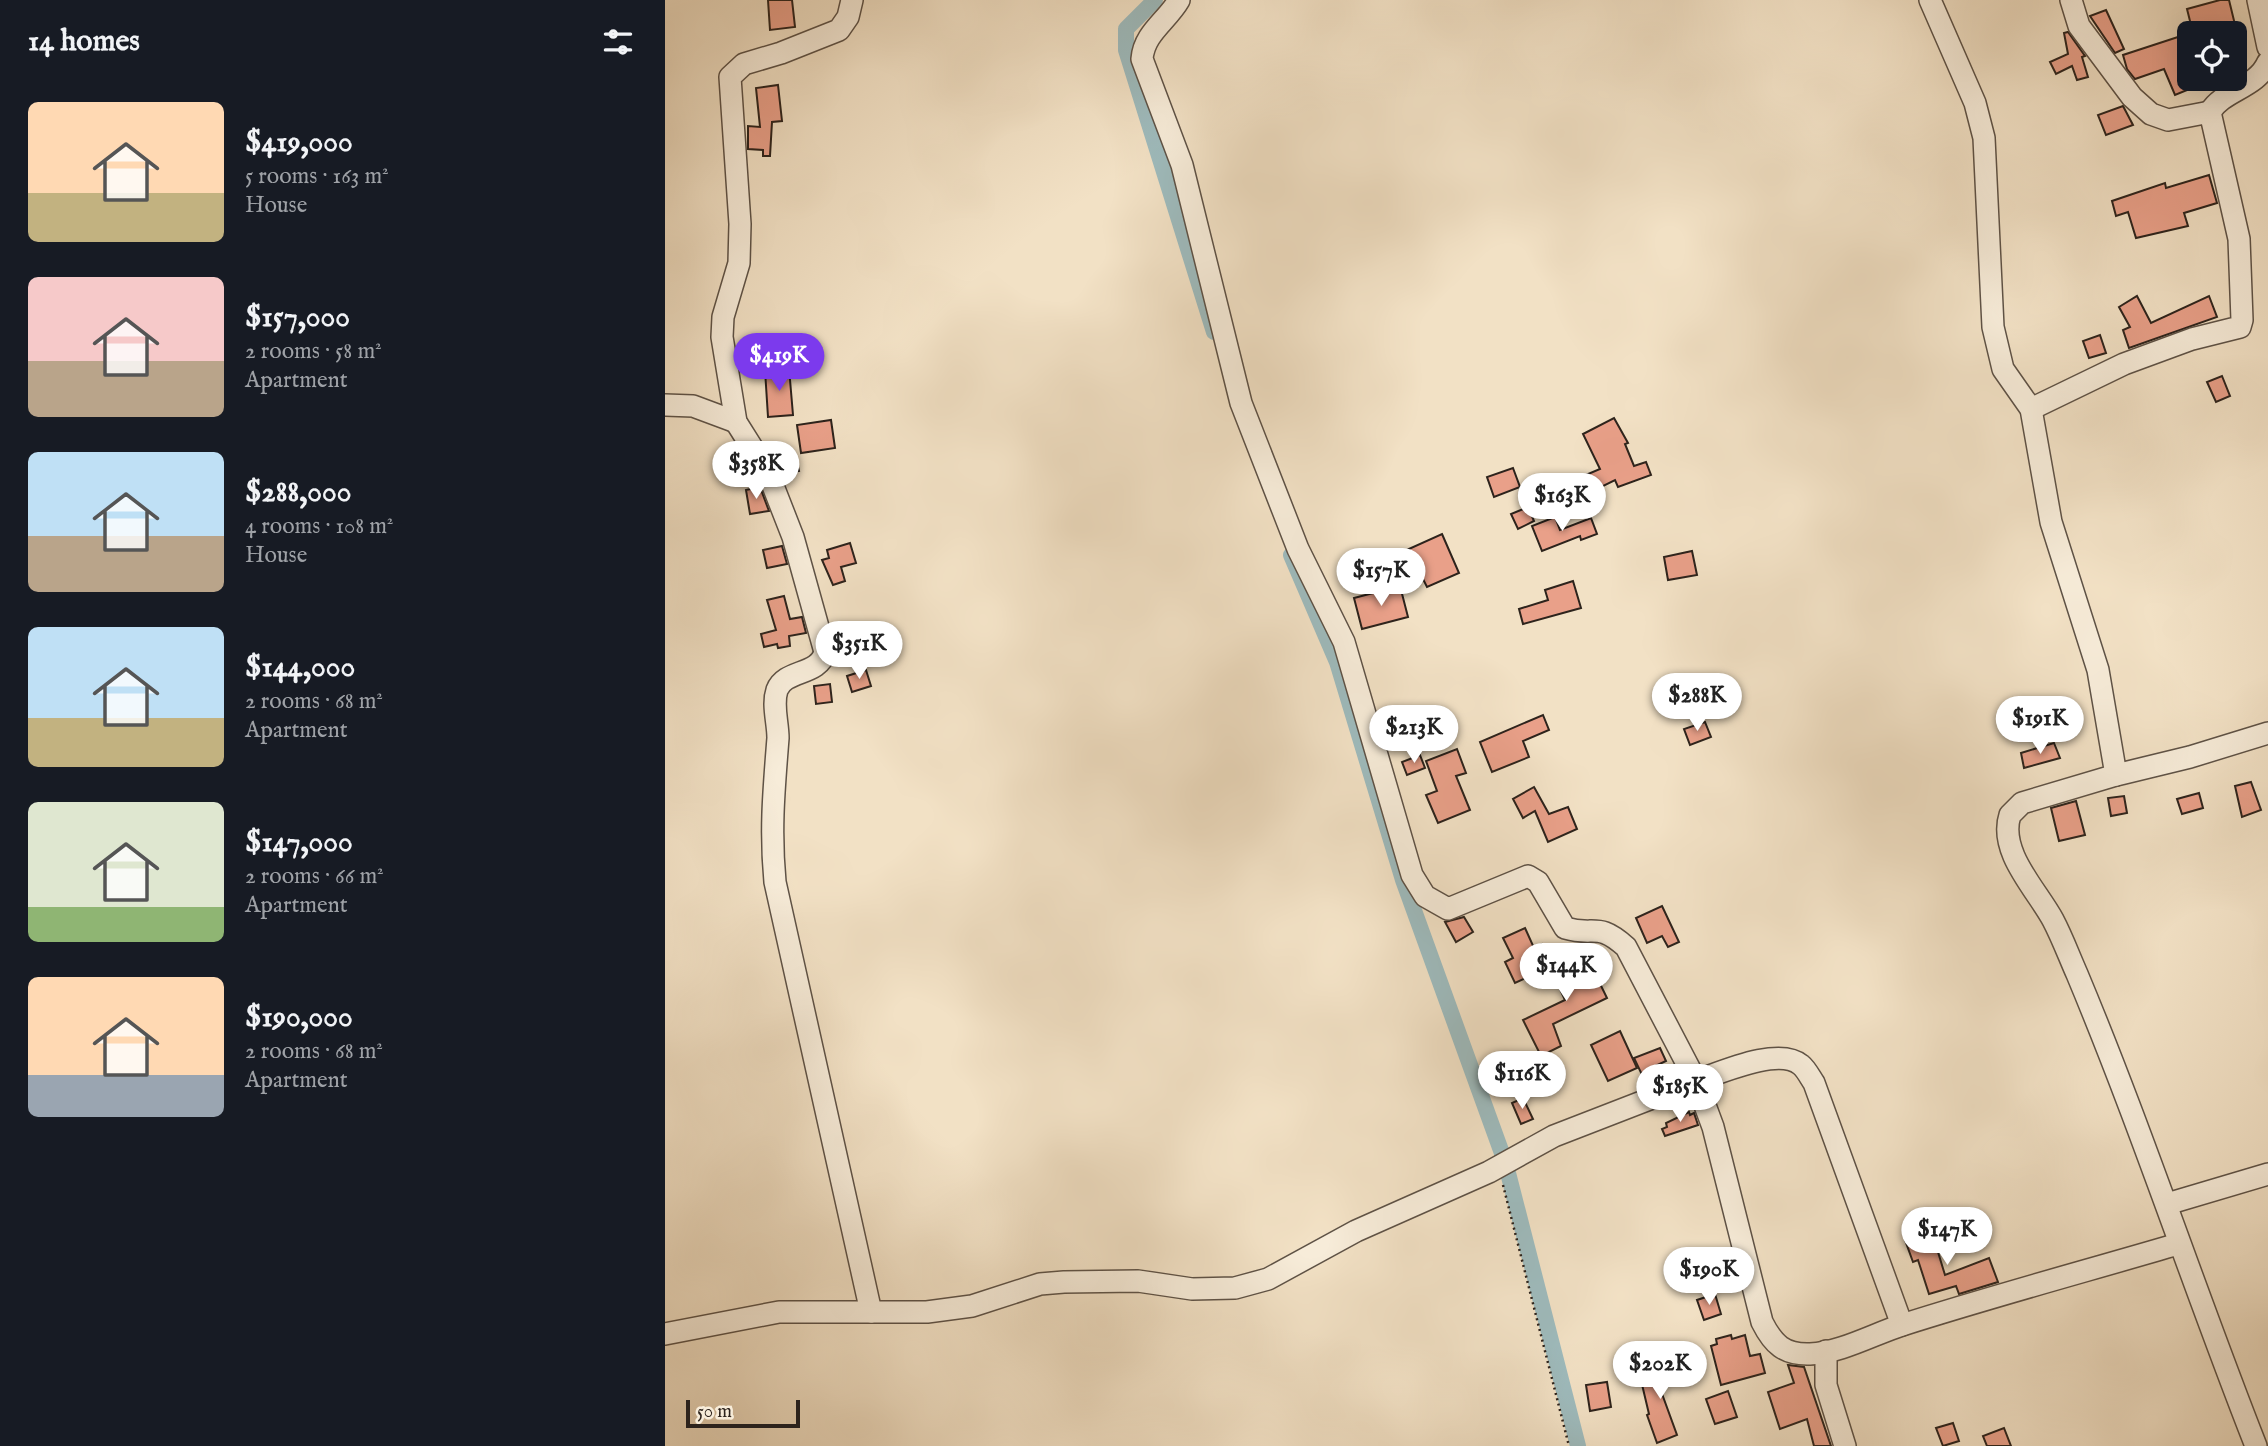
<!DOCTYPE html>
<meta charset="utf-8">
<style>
body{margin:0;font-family:"IM FELL English",serif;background:#242831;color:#f1f3f6;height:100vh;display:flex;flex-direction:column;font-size:26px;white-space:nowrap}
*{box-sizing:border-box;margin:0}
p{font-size:23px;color:#9ea1a6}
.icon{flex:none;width:38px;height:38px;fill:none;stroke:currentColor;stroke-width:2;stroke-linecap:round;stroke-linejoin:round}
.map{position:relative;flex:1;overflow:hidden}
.panel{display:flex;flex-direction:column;background:#171b24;width:665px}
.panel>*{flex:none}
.controls{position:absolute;left:1512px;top:21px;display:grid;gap:14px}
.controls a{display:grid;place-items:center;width:70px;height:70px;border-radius:10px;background:#171b24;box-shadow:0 7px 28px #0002;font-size:35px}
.scale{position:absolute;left:21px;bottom:18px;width:114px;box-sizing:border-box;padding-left:7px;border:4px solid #2d231c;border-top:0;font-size:19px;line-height:24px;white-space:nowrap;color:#2d231c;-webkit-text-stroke:5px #f7ecd9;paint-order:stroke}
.price{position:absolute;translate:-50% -60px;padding:0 16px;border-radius:24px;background:#fff;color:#222;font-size:23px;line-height:46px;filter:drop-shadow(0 2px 4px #0008)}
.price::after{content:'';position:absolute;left:50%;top:42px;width:21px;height:16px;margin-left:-10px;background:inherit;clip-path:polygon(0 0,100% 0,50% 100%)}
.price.selected{background:#7c3aed;color:#fff}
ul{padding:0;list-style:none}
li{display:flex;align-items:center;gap:21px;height:175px;padding:0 28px}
li span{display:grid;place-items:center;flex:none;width:196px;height:140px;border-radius:10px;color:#555}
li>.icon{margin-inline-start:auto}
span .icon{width:84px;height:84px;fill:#fffc;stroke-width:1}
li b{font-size:30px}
h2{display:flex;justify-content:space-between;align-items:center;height:84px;padding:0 28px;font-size:30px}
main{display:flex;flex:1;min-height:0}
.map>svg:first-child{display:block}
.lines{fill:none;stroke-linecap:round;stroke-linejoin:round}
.canal{stroke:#9ebbbd;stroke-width:16}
.building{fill:#e9a089;stroke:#2d231c;stroke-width:2}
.minor-casing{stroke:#5e5246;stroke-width:24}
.path{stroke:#2d231c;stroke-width:2.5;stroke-dasharray:2 3.5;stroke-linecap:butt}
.minor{stroke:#f7ecd9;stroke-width:21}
</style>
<main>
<section class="panel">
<h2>14 homes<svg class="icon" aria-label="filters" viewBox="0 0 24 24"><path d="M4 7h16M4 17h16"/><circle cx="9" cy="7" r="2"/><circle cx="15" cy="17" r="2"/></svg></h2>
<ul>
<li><span style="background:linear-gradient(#ffd9b3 65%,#c2b280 0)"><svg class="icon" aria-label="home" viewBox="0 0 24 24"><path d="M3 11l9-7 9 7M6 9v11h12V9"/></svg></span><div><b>$419,000</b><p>5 rooms · 163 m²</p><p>House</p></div></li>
<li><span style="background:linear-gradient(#f6c9c9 60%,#b9a48a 0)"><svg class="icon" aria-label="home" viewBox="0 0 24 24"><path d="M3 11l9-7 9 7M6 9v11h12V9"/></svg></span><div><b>$157,000</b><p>2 rooms · 58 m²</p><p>Apartment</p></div></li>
<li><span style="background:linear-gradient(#bfe0f5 60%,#b9a48a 0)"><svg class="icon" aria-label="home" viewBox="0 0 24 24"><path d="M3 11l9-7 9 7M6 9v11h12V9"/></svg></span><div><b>$288,000</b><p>4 rooms · 108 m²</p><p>House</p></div></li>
<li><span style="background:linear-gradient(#bfe0f5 65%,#c2b280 0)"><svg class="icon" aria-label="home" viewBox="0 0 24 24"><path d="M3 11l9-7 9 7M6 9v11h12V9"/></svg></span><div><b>$144,000</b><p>2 rooms · 68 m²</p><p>Apartment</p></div></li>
<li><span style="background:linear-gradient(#dfe7d0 75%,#8fb573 0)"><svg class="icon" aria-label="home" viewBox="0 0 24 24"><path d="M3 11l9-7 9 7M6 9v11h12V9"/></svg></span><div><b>$147,000</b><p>2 rooms · 66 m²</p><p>Apartment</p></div></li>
<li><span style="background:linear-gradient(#ffd9b3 70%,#9aa5b1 0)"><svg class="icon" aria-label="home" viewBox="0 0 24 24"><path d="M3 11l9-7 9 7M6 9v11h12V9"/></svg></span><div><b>$190,000</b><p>2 rooms · 68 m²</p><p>Apartment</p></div></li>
</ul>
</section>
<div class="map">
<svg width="1603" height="1446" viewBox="0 0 1603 1446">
<rect width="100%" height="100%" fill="#f2e1c5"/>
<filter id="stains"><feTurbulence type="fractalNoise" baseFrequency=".00286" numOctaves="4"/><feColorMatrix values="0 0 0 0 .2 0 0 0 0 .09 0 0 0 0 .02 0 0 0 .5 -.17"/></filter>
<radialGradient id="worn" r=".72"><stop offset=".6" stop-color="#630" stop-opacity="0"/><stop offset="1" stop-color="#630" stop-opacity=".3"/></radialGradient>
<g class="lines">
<g class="canal">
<polyline points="490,0 461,29 461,50 549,332"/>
<polyline points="626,555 672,662 738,880 838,1156"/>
<polyline points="842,1169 913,1446"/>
</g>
</g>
<g class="building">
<polygon points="103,0 127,0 130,27 105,30"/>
<polygon points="1555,0 1564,0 1572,33 1528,33 1522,9"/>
<polygon points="1441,10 1459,49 1450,53 1425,16"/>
<polygon points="1403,32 1420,56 1417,57 1423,77 1412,80 1407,66 1391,74 1385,62 1403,54 1399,33"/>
<polygon points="1519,35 1524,49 1524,79 1549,79 1510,95 1499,69 1470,79 1462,69 1458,55"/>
<polygon points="113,85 117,121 107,122 105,156 98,156 98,150 83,149 83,126 95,127 91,88"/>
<polygon points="1458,106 1468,125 1441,135 1433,115"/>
<polygon points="1544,175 1552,203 1519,213 1523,226 1471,238 1463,212 1451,216 1447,201 1500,183 1501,188"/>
<polygon points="1472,296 1486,323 1544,296 1552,317 1464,348 1458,330 1465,327 1454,307"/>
<polygon points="1435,335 1441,353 1424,358 1418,341"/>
<polygon points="124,368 128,415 103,417 100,370"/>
<polygon points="1557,376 1565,396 1551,402 1542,382"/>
<polygon points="949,418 963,443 960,444 969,466 981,462 986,475 953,487 950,480 924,493 916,477 935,469 918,434"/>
<polygon points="166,420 170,448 136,453 132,425"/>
<polygon points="130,454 134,471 118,474 115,457"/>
<polygon points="848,468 855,487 829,497 822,477"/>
<polygon points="95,487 104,511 85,514 81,490"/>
<polygon points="863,507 869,521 853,529 846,514"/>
<polygon points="890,517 895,530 926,518 932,534 916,540 915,536 877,551 867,526"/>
<polygon points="777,534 794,573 762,587 755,573 738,582 726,557"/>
<polygon points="185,543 191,563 176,567 180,581 168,585 157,560 164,558 162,550"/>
<polygon points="117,546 122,564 102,568 98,550"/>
<polygon points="1027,551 1032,575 1003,580 999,557"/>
<polygon points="908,581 916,608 858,624 854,609 883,600 880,590"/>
<polygon points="735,586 743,617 697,629 689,598"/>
<polygon points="119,596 125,619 137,617 141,633 124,636 125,646 113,648 112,644 99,647 96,634 111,630 102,600"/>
<polygon points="201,670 206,686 187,692 182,676"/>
<polygon points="165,684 167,702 151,704 149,686"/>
<polygon points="878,715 884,730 858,741 864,757 827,772 815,742"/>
<polygon points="1040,722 1046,737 1025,745 1019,729"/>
<polygon points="1389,743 1395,758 1359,768 1356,753"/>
<polygon points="792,749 801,773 791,776 805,810 773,823 761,795 772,791 761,761"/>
<polygon points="755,755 760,768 742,775 737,762"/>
<polygon points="1586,782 1596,810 1577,817 1570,786"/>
<polygon points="869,787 884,814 903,807 912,829 883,842 870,811 858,818 848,799"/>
<polygon points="1534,793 1538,808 1517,814 1512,799"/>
<polygon points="1459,796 1462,813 1446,816 1443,798"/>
<polygon points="1411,801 1420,835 1394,841 1386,808"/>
<polygon points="997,906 1014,942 1003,947 997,936 982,943 971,918"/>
<polygon points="799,917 808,932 791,942 780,922"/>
<polygon points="860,928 869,948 877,944 887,966 850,983 840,962 848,958 838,938"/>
<polygon points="921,955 942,998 888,1024 896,1046 876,1056 858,1020 900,1000 887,972"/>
<polygon points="955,1031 972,1068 943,1081 926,1045"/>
<polygon points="995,1048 1001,1061 988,1067 991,1073 979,1079 969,1058"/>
<polygon points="858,1098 868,1119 856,1124 847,1103"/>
<polygon points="1024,1112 1025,1115 1029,1113 1033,1125 1000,1136 997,1129 1002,1127 1001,1123"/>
<polygon points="1268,1228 1277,1250 1273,1252 1280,1275 1324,1258 1333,1282 1294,1294 1291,1286 1264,1294 1253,1260 1248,1262 1240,1240"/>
<polygon points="1050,1294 1056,1314 1039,1320 1032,1300"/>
<polygon points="1066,1335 1067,1339 1080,1335 1085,1356 1095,1354 1100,1373 1056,1385 1046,1346 1052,1344 1051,1339"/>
<polygon points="1022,1364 1025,1373 996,1382 998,1391 996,1391 1012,1435 992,1443 982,1415 984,1414 975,1376"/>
<polygon points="1123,1365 1139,1367 1166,1446 1149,1446 1142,1419 1115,1429 1103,1392 1129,1383"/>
<polygon points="942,1382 946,1407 925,1411 921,1385"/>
<polygon points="1063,1391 1072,1417 1050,1424 1041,1399"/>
<polygon points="1288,1423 1294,1441 1278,1446 1271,1428"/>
<polygon points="1339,1428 1346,1446 1322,1446 1318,1436"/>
</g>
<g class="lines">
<defs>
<g id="minor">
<path d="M187,0l-4,17 -9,13 -58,23 -37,11 -14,13 10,147 -1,39 -16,54 -1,20 14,85 32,51 25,64 32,115c-6,24 -40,17 -48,38 -5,15 1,32 1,48 -4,51 -8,92 -3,144l96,430"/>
<path d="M514,0c-12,21 -35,33 -37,59l40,106 59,238 57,146 46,93 68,233 13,21 23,13 80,-33 10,6 27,46c30,9 32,-7 61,19l70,134c24,-8 83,-35 105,-16 5,4 9,12 13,18l88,242"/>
<path d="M1265,0l45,103 9,35 9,189 10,42 28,40 20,113 47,148 18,105 -94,28 -12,12c-12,37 27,75 43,105 9,17 16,36 24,54 65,155 117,315 179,472"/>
<polyline points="1406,0 1414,26 1467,97 1486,114 1503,120 1545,112"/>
<polyline points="1593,0 1603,47"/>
<polyline points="0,405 28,406 71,422"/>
<path d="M1366,409l93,-45 68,-25 48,-12 2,-7 -3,-81 -29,-127c13,-22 47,-24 58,-50"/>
<polyline points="1451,775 1525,757 1603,733"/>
<polyline points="1502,1204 1603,1174"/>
<path d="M0,1334l114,-22h148l45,-6 68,-22 24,-2 74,-1 54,8 43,-1 33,-9 88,-48 133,-59 65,-36 142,-55 17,46 49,195c11,22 22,33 48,32 30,-1 64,-20 92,-29 91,-29 184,-54 276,-81"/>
<polyline points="1161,1351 1161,1385 1180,1446"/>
</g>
</defs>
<use href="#minor" class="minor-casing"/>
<polyline class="path" points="838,1185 904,1446"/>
<use href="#minor" class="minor"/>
</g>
<rect width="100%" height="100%" filter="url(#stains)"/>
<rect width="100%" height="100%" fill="url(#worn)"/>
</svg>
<div class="controls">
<a><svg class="icon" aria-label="locate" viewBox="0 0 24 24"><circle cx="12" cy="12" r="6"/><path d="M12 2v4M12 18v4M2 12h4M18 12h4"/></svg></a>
</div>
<div class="scale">50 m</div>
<b class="price selected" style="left:114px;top:393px">$419K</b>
<b class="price" style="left:91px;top:501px">$358K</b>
<b class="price" style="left:897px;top:533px">$163K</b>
<b class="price" style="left:716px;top:608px">$157K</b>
<b class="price" style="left:194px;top:681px">$351K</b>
<b class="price" style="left:1032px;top:733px">$288K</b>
<b class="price" style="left:1375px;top:756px">$191K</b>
<b class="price" style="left:749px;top:765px">$213K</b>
<b class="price" style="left:901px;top:1003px">$144K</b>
<b class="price" style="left:857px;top:1111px">$116K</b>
<b class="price" style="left:1015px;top:1124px">$185K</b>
<b class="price" style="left:1282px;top:1267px">$147K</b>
<b class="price" style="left:1044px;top:1307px">$190K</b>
<b class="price" style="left:995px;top:1401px">$202K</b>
</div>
</main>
